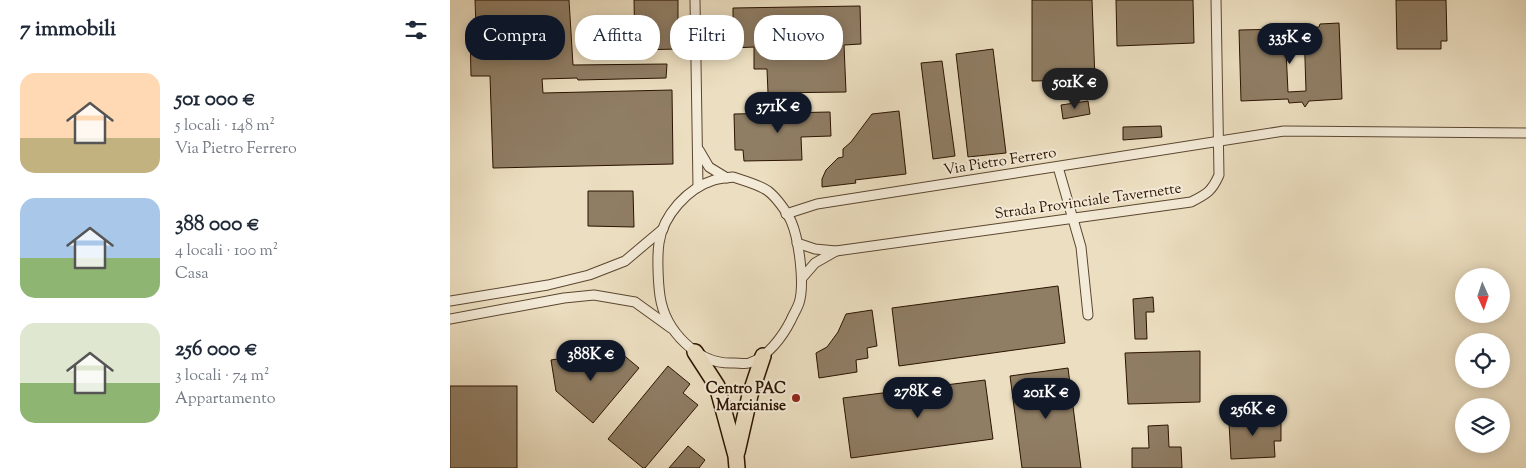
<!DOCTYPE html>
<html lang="it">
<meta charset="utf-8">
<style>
body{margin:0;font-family:"Sorts Mill Goudy",serif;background:#f2f2f3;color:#1f2937;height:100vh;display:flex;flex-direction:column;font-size:19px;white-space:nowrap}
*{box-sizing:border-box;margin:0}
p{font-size:16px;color:#747a83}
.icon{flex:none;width:28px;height:28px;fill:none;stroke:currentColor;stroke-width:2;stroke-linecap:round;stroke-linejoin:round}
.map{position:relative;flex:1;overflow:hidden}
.side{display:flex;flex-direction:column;background:#fff;width:450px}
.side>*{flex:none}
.top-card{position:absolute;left:15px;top:15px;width:475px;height:45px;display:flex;gap:10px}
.needle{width:32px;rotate:177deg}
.fabs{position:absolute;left:1005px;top:268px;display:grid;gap:10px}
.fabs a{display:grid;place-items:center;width:55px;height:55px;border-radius:50%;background:#fff;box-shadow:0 2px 12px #0003;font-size:25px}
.price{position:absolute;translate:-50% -42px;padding:0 11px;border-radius:18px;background:#111827;color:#fff;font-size:16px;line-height:32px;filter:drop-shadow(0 1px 2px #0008)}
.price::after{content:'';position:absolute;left:50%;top:30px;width:15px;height:11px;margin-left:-8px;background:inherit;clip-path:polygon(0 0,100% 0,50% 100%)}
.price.on{background:#222;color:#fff}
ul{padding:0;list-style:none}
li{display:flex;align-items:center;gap:15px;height:125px;padding:0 20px}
li span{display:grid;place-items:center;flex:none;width:140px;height:100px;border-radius:15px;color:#555}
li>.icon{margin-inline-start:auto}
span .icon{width:60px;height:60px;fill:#fffc;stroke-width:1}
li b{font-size:21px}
h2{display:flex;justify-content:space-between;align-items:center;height:60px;padding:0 20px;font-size:21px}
.tag{padding:0 18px;border-radius:20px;background:#fff;box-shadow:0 2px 12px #0003;font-size:18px;line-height:45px}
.tag.on{background:#111827;color:#fff}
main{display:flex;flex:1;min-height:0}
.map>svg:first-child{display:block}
.building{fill:#8f7d64;stroke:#2b1300}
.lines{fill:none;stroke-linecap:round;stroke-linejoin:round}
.street-casing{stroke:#5b4630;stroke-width:11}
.highway-casing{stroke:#2b1300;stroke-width:18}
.street{stroke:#f3ead7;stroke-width:9}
.highway{stroke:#ecdfc1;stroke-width:15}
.poi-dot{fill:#8f2418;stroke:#f3ead7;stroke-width:2}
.labels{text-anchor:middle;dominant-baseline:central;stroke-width:4;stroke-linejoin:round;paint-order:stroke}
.street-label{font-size:15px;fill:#2b1300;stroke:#f3ead7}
.poi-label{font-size:15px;font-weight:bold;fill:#2b1300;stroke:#f3ead7;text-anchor:end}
</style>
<main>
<section class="side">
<h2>7 immobili<svg class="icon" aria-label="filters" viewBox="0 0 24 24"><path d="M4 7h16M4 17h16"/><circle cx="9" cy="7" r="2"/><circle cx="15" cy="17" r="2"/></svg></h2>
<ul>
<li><span style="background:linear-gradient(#ffd9b3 65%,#c2b280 0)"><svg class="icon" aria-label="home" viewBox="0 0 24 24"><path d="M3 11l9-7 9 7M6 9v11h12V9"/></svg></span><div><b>501 000 €</b><p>5 locali · 148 m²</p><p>Via Pietro Ferrero</p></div></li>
<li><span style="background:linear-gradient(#a9c7e8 60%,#8fb573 0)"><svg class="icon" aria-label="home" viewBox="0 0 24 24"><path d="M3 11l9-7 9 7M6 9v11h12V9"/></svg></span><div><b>388 000 €</b><p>4 locali · 100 m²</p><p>Casa</p></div></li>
<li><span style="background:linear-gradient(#dfe7d0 60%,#8fb573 0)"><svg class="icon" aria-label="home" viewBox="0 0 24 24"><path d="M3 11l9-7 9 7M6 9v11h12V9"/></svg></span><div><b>256 000 €</b><p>3 locali · 74 m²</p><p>Appartamento</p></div></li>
</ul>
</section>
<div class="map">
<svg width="1076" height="468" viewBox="0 0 1076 468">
<rect width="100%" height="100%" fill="#ecdfc1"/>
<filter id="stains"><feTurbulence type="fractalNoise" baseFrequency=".004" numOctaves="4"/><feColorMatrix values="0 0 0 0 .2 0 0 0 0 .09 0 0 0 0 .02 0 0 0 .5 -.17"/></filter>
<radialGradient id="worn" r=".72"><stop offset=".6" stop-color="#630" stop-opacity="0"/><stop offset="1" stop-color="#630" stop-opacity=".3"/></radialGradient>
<g class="building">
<polygon points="25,0 119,0 123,65 217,64 216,78 128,80 127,78 92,79 93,93 222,90 223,164 43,168 40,76 21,76 20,31 26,27"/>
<polygon points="184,0 228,0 228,49 185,50"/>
<polygon points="582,0 642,0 645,80 582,81"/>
<polygon points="666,0 743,0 744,43 667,46"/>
<polygon points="946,0 996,0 997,41 991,41 991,49 947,49"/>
<polygon points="410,6 411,44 394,45 396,92 318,93 317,69 304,69 304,47 283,48 283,8"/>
<polygon points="889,23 892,99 859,101 855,107 852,102 839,103 838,99 791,101 789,30 835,29 838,92 856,91 854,28 869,27 870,24"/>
<polygon points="543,49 556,153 518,157 506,54"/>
<polygon points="492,61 505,156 483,159 471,63"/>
<polygon points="638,101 640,114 613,119 611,105"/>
<polygon points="449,111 456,174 405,180 406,183 372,187 372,179 376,170 388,158 393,157 393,149 401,142 422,114"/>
<polygon points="380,112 381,136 351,137 352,160 294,161 293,150 285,150 284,114"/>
<polygon points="711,126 712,137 673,140 673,127"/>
<polygon points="138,191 183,191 184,227 138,226"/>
<polygon points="608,286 615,343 449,366 442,308"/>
<polygon points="703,297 704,312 696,312 697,339 685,339 683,299"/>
<polygon points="422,310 427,346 417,348 418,358 406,360 407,372 369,378 366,353 377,347 388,332 396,314"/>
<polygon points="750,351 750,402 678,404 675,353"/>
<polygon points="171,353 189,368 143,423 106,391 101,360 138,354 157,370"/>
<polygon points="218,366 240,384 233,393 248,405 195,468 193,468 158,439"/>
<polygon points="618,368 631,468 572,468 560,376"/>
<polygon points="535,380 543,439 401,458 393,398"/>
<rect x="0" y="386" width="67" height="82"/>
<polygon points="808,414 809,421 831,422 831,441 824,441 825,457 781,459 779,423 783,422 783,415"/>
<polygon points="718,425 719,447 731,447 732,468 682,468 682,448 699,448 698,426"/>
<polygon points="238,446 255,460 249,468 219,468"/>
</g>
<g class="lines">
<defs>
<g id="street">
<polyline points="245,0 248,187"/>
<polyline points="249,150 259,167 277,178"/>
<polyline points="608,167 631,247 638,315"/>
<path d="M283,177c12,4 25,7 35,14 8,6 19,21 23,30 8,18 14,64 8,82 -2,6 -6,12 -8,17 -8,16 -24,38 -42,43 -4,1 -10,0 -15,0 -36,2 -69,-32 -74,-67 -2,-14 -3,-40 -1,-53 4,-28 29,-55 55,-63 6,-2 13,-2 19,-3z"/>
<polyline points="336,214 367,204 834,131 1076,133"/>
<path d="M347,243l18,6 21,2 355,-49c16,-8 21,-11 28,-27l-3,-175"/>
<polyline points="352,278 365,263 386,251"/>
<polyline points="0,301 98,285 139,275 175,261 213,229"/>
<polyline points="0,319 114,298 144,295 185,302 221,328"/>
</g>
<g id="highway">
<polyline points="245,352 267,386 286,456 287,468"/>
<polyline points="287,452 300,395 313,356"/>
</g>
</defs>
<use href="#street" class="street-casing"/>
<use href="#highway" class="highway-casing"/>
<use href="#street" class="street"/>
<use href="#highway" class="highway"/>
</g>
<circle class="poi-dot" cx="346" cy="398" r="5"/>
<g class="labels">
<g class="street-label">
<text transform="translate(550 162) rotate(-9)">Via Pietro Ferrero</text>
<text transform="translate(638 202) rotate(-8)">Strada Provinciale Tavernette</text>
</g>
<g class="poi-label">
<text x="336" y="389">Centro PAC<tspan x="336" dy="17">Marcianise</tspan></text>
</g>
</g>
<rect width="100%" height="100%" filter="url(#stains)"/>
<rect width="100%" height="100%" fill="url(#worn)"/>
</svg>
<div class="fabs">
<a><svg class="needle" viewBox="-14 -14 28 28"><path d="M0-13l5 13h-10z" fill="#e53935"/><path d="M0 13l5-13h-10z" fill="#747a83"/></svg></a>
<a><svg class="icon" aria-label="locate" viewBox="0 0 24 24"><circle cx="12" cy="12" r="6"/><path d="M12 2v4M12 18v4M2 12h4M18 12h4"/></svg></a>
<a><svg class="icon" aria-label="layers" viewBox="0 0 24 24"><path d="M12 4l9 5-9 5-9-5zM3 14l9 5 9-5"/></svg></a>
</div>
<b class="price" style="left:840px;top:65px">335K €</b>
<b class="price on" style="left:625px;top:110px">501K €</b>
<b class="price" style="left:328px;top:134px">371K €</b>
<b class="price" style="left:141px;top:382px">388K €</b>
<b class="price" style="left:468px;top:419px">278K €</b>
<b class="price" style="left:596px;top:420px">201K €</b>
<b class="price" style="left:803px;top:437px">256K €</b>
<div class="top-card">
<a class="tag on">Compra</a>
<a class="tag">Affitta</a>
<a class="tag">Filtri</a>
<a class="tag">Nuovo</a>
</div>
</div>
</main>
